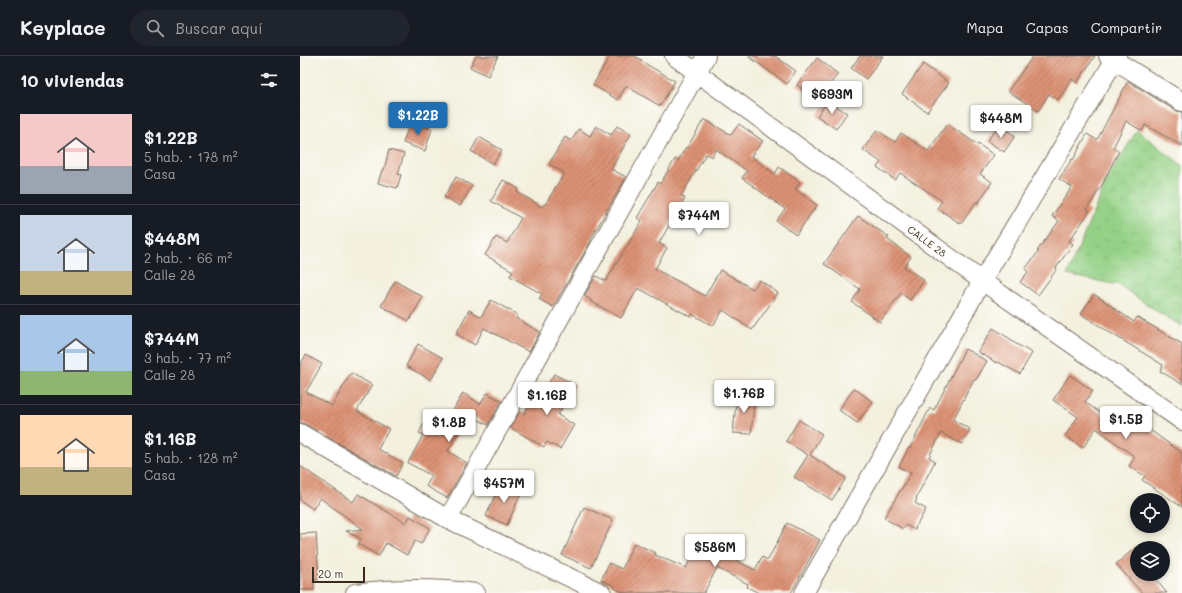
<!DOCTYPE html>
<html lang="es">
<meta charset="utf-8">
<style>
body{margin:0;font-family:Mali,sans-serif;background:#20242c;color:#f1f3f6;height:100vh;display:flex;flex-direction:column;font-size:15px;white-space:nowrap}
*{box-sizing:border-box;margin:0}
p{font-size:13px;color:#9ea1a6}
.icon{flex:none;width:22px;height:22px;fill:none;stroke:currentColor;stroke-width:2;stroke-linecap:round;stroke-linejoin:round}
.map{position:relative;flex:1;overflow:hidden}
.side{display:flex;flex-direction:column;background:#171b24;width:300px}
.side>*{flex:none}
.tools{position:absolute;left:830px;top:437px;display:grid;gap:8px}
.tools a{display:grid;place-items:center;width:40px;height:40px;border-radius:50%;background:#171b24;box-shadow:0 2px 6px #0003;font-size:20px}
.scale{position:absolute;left:12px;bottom:10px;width:53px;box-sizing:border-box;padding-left:4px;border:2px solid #3b2a1e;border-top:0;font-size:11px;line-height:14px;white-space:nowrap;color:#3b2a1e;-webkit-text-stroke:3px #fdfcf7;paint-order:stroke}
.price{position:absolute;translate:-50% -34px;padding:0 9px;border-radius:4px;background:#fff;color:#222;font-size:13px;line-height:26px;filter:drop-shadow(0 1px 2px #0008)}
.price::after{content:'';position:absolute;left:50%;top:24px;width:12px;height:9px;margin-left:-6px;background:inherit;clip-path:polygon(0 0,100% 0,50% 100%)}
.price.on{background:#1f6fb2;color:#fff}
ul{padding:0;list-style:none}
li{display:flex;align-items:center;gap:12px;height:100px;padding:0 20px}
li+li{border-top:1px solid #363941}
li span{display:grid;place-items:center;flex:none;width:112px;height:80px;border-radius:0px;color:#555}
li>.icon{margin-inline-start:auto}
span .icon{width:48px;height:48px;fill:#fffc;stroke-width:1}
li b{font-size:17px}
h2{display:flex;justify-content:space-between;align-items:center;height:48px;padding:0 20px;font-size:17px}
header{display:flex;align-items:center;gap:24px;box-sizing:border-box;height:56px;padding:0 20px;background:#171b24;border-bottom:1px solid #363941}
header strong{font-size:19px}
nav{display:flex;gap:22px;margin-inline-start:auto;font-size:14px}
.search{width:280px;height:36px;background:#20242c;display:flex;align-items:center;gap:10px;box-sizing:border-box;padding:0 14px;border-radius:22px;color:#9ea1a6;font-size:15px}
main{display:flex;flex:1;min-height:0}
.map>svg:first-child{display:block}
.park{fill:url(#park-crowns);stroke:#687e52}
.building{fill:url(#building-hatch)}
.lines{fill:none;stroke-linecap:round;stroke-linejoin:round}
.minor-casing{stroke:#7b6f61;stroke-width:20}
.minor{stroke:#fff;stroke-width:18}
.labels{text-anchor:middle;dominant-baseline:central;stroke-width:3.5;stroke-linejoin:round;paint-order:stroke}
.street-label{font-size:10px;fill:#3b2a1e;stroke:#fdfcf7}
</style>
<header>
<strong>Keyplace</strong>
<div class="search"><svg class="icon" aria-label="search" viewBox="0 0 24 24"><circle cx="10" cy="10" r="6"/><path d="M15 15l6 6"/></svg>Buscar aquí</div>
<nav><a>Mapa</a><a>Capas</a><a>Compartir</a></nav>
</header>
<main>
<section class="side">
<h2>10 viviendas<svg class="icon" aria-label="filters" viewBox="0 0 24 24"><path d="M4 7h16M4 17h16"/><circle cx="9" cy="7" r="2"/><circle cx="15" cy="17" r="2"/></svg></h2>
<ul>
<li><span style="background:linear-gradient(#f6c9c9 65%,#9aa5b1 0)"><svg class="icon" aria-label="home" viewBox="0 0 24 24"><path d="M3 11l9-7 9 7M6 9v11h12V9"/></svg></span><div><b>$1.22B</b><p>5 hab. · 178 m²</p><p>Casa</p></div></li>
<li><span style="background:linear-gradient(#c9d6e8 70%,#c2b280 0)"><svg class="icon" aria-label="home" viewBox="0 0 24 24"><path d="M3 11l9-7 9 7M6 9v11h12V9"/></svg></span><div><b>$448M</b><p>2 hab. · 66 m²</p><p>Calle 28</p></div></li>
<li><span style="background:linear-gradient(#a9c7e8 70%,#8fb573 0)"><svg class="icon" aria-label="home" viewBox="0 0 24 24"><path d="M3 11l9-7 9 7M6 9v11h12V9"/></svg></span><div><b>$744M</b><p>3 hab. · 77 m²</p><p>Calle 28</p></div></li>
<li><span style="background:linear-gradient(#ffd9b3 65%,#c2b280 0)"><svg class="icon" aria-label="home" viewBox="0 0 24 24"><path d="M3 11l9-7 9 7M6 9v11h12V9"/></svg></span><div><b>$1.16B</b><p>5 hab. · 128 m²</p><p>Casa</p></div></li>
</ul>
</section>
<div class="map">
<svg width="882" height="537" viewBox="0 0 882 537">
<defs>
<pattern id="park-crowns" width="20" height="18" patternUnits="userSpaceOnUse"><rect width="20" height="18" fill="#95d287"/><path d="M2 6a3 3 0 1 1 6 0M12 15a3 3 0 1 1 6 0" fill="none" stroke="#81b474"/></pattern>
<pattern id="building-hatch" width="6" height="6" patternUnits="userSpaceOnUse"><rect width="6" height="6" fill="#dc9274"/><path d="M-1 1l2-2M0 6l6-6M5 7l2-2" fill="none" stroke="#b4775f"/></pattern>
</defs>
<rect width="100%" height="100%" fill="#fdfcf7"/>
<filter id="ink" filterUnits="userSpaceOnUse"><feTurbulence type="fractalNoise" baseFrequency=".025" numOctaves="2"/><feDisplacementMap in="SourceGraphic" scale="8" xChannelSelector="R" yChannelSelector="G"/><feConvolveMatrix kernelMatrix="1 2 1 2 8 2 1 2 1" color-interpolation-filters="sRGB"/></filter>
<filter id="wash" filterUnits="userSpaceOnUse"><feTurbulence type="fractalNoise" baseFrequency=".012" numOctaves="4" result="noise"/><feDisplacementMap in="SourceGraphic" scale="16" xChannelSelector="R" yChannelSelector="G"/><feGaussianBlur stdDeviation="0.9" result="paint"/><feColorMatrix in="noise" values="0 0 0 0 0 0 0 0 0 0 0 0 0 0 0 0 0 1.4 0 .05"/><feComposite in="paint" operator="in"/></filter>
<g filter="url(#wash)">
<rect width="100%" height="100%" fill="#f3f0de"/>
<polygon class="park" points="837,74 882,109 882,270 861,258 819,229 767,219 809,120"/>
<g id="blocks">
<g class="building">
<polygon points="176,0 198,0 188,20 170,11"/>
<polygon points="310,0 334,0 342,4 341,5 375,25 360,50 326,30 318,44 293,29"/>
<polygon points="448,0 475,0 496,15 487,28"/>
<polygon points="560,0 583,0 566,23 551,12"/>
<polygon points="733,0 795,0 777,27 772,23 758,44 749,38 738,55 708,35"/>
<polygon points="517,2 538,18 517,44 497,29"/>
<polygon points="623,8 649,27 627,56 602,38"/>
<polygon points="828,25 876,55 882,56 882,90 845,69 842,75 826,65 813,92 819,95 804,124 805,124 787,153 790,155 769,185 773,188 756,212 757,213 738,239 720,226 728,216 725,213 739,195 737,195 759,165 752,160 772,131 759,123 772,103 773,104 787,78 797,84"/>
<polygon points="528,45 547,57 536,73 517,60"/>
<polygon points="404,63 431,79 439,68 463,85 451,100 475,118 479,111 500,126 495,133 517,149 496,179 476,165 485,153 442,122 447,115 416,93 412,101 406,98 381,140 385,142 359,187 367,192 355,213 405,240 420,214 453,233 460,224 478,237 452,274 423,254 413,270 392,258 391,261 338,232 321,262 290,245 291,244 284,240 296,220 306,225 342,165 337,162 358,126 360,128 375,103 378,105 386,91 387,92"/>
<polygon points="110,66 132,73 125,95 103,87"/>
<polygon points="647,68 678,89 678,88 694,99 680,118 692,126 678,147 676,146 661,168 637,152 642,145 600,117 595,124 577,111 581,106 563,94 577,74 595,86 601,77 628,95"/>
<polygon points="699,69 715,80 704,96 687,85"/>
<polygon points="296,70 311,79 317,70 331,78 311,113 326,121 290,184 291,185 253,251 239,243 242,238 210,220 213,215 185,199 196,181 207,187 221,162 191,145 203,124 219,133 217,136 242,151 244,148 245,149 264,117 249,108 265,81 271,85 279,73 290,80"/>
<polygon points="179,81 202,94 193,108 171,95"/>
<polygon points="89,94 104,98 98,118 101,119 97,132 78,127 82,114 84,114"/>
<polygon points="156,121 172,130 160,150 144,141"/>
<polygon points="558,160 589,181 587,183 611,201 604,211 624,224 610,244 601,237 580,266 552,246 560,233 524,208"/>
<polygon points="95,225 123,241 109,265 81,250"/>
<polygon points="794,238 834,266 837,261 882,288 882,328 860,315 863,309 809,276 781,258"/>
<polygon points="191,244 218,259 216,262 240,276 229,296 184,272 175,289 156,278 169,254 181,261"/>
<polygon points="693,272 712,284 711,285 732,297 720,318 698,306 697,307 678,296"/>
<polygon points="118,288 143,302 131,324 106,310"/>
<polygon points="665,293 687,305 676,324 674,323 653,364 670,373 662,388 641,377 629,401 635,405 616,442 617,443 615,447 626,453 614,474 606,469 603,473 584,462 611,417 599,411 609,391 610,392 630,352 634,354"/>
<polygon points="6,299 22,308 6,336 32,350 51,317 72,329 57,355 89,373 78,393 103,407 96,420 5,368 0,366 0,309"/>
<polygon points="254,318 275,329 258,359 274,369 260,393 247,386 244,391 211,372 220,355 224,358 232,345 237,347"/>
<polygon points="770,319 793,335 785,346 810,364 821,350 851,373 850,374 882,397 882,451 842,424 845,420 829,410 835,401 796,372 783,392 765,380 778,361 753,344"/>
<polygon points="554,332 573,346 557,367 539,354"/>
<polygon points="163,337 180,348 187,337 202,345 188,369 169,358 148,395 167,407 147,442 126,430 132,420 108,407 123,379 119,377 128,360 144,370"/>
<polygon points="437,337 455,339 451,378 433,377"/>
<polygon points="499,364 522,378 510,399 546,422 532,444 494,421 508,399 486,385"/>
<polygon points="0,410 53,446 58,438 106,467 110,460 130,472 121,488 115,485 107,499 86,487 79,500 58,488 61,483 46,475 63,473 20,442 13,453 0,444"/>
<polygon points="201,426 222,435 207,469 186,460"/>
<polygon points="284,451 313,464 291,512 262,499"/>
<polygon points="487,467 520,484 491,537 459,537 447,531 448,528 417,512 404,537 325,537 314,532 315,530 301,524 309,507 322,513 334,487 356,497 355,499 386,512 401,483 418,492 417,495 455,514 462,501 468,504"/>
<polygon points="16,477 19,523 14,524 14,534 0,534 0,478"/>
<polygon points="837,490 837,518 851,518 867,537 842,537 816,508"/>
</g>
</g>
</g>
<g filter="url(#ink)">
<use href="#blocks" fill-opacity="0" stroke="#7b6f61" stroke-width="1"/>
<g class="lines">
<defs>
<g id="minor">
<polyline points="374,0 682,225 882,365"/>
<polyline points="808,0 882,46"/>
<polyline points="0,377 148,463 302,537"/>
<polyline points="148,463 406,0"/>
<path d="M55,537c39,-5 82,-5 121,0"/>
<polyline points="504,537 682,225 817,0"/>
</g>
</defs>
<use href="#minor" class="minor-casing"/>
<use href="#minor" class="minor"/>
</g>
</g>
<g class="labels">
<g class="street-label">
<text transform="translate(627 185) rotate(36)">CALLE 28</text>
</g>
</g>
</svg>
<div class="tools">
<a><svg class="icon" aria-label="locate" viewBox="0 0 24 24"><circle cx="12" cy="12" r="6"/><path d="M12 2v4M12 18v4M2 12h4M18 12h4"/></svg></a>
<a><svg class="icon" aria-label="layers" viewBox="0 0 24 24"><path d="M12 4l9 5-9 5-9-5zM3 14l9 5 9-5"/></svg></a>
</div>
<div class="scale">20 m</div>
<b class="price" style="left:532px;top:59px">$693M</b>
<b class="price on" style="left:118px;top:80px">$1.22B</b>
<b class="price" style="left:701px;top:83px">$448M</b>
<b class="price" style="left:399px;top:180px">$744M</b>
<b class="price" style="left:444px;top:358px">$1.76B</b>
<b class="price" style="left:247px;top:360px">$1.16B</b>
<b class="price" style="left:826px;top:384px">$1.5B</b>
<b class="price" style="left:149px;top:387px">$1.8B</b>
<b class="price" style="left:204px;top:448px">$457M</b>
<b class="price" style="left:415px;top:512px">$586M</b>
</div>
</main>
